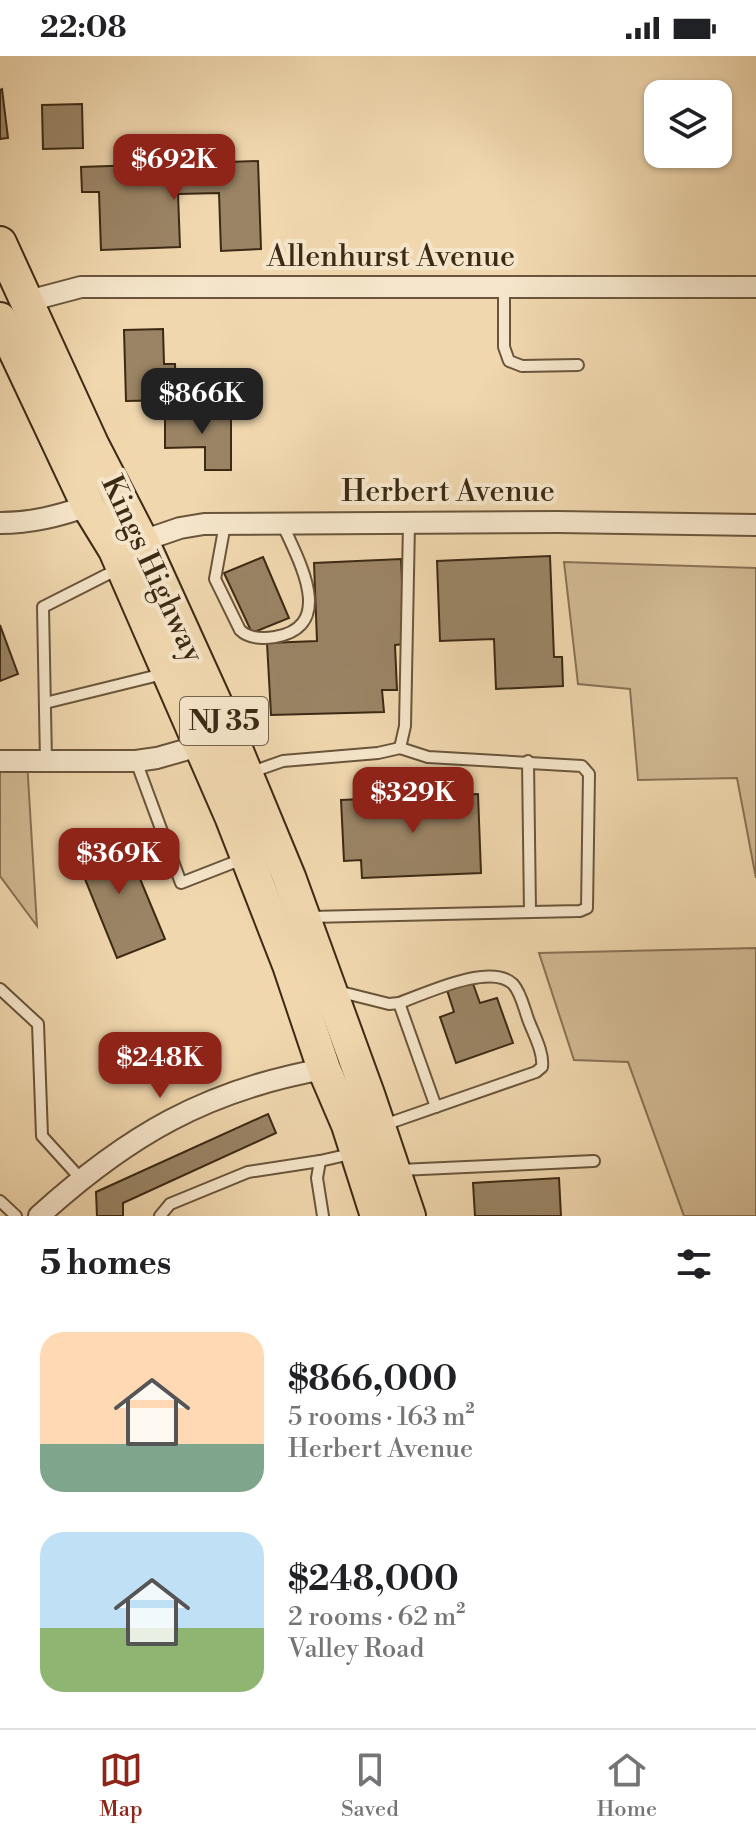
<!DOCTYPE html>
<meta charset="utf-8">
<style>
body{margin:0;font-family:"Libre Bodoni",serif;background:#f2f2f2;color:#202124;height:100vh;display:flex;flex-direction:column;font-size:30px;white-space:nowrap}
*{box-sizing:border-box;margin:0}
p{font-size:26px;color:#757577}
.icon{flex:none;width:44px;height:44px;fill:none;stroke:currentColor;stroke-width:2;stroke-linecap:round;stroke-linejoin:round}
.map{position:relative;height:1160px;overflow:hidden}
.panel{display:flex;flex-direction:column;background:#fff;flex:1}
.panel>*{flex:none}
.controls{position:absolute;left:644px;top:24px;display:grid;gap:16px}
.controls a{display:grid;place-items:center;width:88px;height:88px;border-radius:16px;background:#fff;box-shadow:0 2px 6px #0004;font-size:40px}
.price{position:absolute;translate:-50% -68px;padding:0 18px;border-radius:16px;background:#8f2418;color:#fff;font-size:26px;line-height:52px;filter:drop-shadow(0 2px 4px #0008)}
.price::after{content:'';position:absolute;left:50%;top:48px;width:24px;height:18px;margin-left:-12px;background:inherit;clip-path:polygon(0 0,100% 0,50% 100%)}
.price.on{background:#222;color:#fff}
ul{padding:0;list-style:none}
li{display:flex;align-items:center;gap:24px;height:200px;padding:0 40px}
li span{display:grid;place-items:center;flex:none;width:224px;height:160px;border-radius:24px;color:#555}
li>.icon{margin-inline-start:auto}
span .icon{width:96px;height:96px;fill:#fffc;stroke-width:1}
li b{font-size:34px}
h2{display:flex;justify-content:space-between;align-items:center;height:96px;padding:0 40px;font-size:34px}
.status{display:flex;justify-content:space-between;align-items:center;height:56px;padding:0 40px;background:#fff;direction:ltr}
.status svg{height:22px;fill:currentColor}
.dock{display:flex;justify-content:space-around;align-items:center;height:112px;border-top:2px solid #e0e0e0;background:#fff;font-size:22px;color:#757577}
.dock a{display:grid;justify-items:center;gap:4px}
.dock .on{color:#8f2418}
.map>svg:first-child{display:block}
.green{fill:#d2ba94;stroke:#887254;stroke-width:2}
.building{fill:#9a8465;stroke:#3d2a15;stroke-width:2}
.lines{fill:none;stroke-linecap:round;stroke-linejoin:round}
.lane-casing{stroke:#6a553b;stroke-width:14}
.street-casing{stroke:#6a553b;stroke-width:24}
.primary-casing{stroke:#3d2a15;stroke-width:36}
.lane{stroke:#f5e5ca;stroke-width:10}
.street{stroke:#f5e5ca;stroke-width:20}
.primary{stroke:#f0d7ae;stroke-width:32}
.labels{text-anchor:middle;dominant-baseline:central;stroke-width:8;stroke-linejoin:round;paint-order:stroke}
.shield{fill:#f5e5ca;stroke:#74624b;stroke-width:2}
.shield-label{font-size:28px;font-weight:bold;fill:#3d2a15}
.street-label{font-size:30px;fill:#3d2a15;stroke:#f5e5ca}
</style>
<div class="status"><b>22:08</b><svg viewBox="0 0 49 12"><path d="M0 12V9h3v3zM5 12V6h3v6zM10 12V3h3v9zM15 12V0h3v12zM26 1h20v11H26zM47 4h2v5h-2z"/></svg></div>
<div class="map">
<svg width="756" height="1160" viewBox="0 0 756 1160">
<rect width="100%" height="100%" fill="#f0d7ae"/>
<filter id="stains"><feTurbulence type="fractalNoise" baseFrequency=".0025" numOctaves="4"/><feColorMatrix values="0 0 0 0 .2 0 0 0 0 .09 0 0 0 0 .02 0 0 0 .5 -.17"/></filter>
<radialGradient id="worn" r=".72"><stop offset=".6" stop-color="#630" stop-opacity="0"/><stop offset="1" stop-color="#630" stop-opacity=".3"/></radialGradient>
<g class="green">
<polygon points="564,506 756,512 756,822 737,722 638,724 630,633 578,628"/>
<polygon points="27,705 37,870 0,820 0,706"/>
<polygon points="756,892 756,1160 684,1160 628,1006 574,1004 539,897"/>
</g>
<g class="building">
<polygon points="2,33 8,82 0,83 0,34"/>
<polygon points="82,48 83,92 43,93 42,49"/>
<polygon points="258,105 261,193 221,195 219,137 178,138 180,191 101,194 99,136 82,136 81,111"/>
<polygon points="163,273 164,308 175,308 176,344 126,345 124,274"/>
<polygon points="231,356 231,414 205,414 205,391 165,392 165,357"/>
<polygon points="550,500 554,601 562,601 563,630 496,633 494,583 440,585 437,505"/>
<polygon points="263,501 289,562 252,577 224,517"/>
<polygon points="401,503 405,588 395,589 397,634 382,634 384,656 271,659 267,587 317,585 314,507"/>
<polygon points="0,569 18,618 0,625"/>
<polygon points="478,738 481,817 362,822 361,804 344,805 341,744"/>
<polygon points="121,777 165,883 117,902 74,796"/>
<polygon points="472,925 480,947 497,942 513,987 456,1007 440,961 454,956 447,934"/>
<polygon points="268,1058 276,1077 123,1147 123,1160 97,1160 96,1136"/>
<polygon points="559,1122 561,1160 475,1160 473,1127"/>
</g>
<g class="lines">
<defs>
<g id="lane">
<polyline points="504,231 504,291 509,305 522,310 578,309"/>
<path d="M225,468l-10,55 25,51c9,9 22,9 35,7 63,-11 22,-79 7,-114"/>
<polyline points="45,647 163,618"/>
<polyline points="46,705 43,551 120,512"/>
<polyline points="136,705 181,827 245,802"/>
<polyline points="528,705 530,856"/>
<polyline points="252,716 283,705 378,697 400,692 405,670 409,468"/>
<polyline points="310,861 580,855 587,852 589,718 582,710 428,701 400,692"/>
<polyline points="0,933 38,968 42,1080 81,1123"/>
<path d="M337,935l52,13 10,-1c26,-9 91,-41 114,-19 8,9 11,24 15,35 5,14 16,33 14,48l-6,5 -155,54"/>
<polyline points="399,947 436,1051"/>
<polyline points="320,1105 317,1122 323,1160"/>
<polyline points="400,1114 594,1105"/>
<polyline points="0,1145 16,1160"/>
<polyline points="160,1160 170,1148 248,1116 320,1105 355,1097"/>
</g>
<g id="street">
<polyline points="28,245 81,231 756,231"/>
<path d="M0,467c32,0 58,-7 88,-17"/>
<polyline points="142,485 180,472 204,468 558,466 756,469"/>
<polyline points="0,705 136,705 157,702 199,690"/>
<path d="M39,1160c88,-80 167,-126 285,-147"/>
</g>
<g id="primary">
<polyline points="0,187 92,388 142,485 231,681 289,821 369,1041 409,1160"/>
<polyline points="0,263 88,450 115,494 231,760 289,909 324,1013 348,1069 377,1160"/>
</g>
</defs>
<use href="#lane" class="lane-casing"/>
<use href="#street" class="street-casing"/>
<use href="#primary" class="primary-casing"/>
<use href="#lane" class="lane"/>
<use href="#street" class="street"/>
<use href="#primary" class="primary"/>
</g>
<g class="labels">
<rect class="shield" x="180" y="641" width="88" height="48" rx="6"/>
<g class="shield-label">
<text x="224" y="665">NJ 35</text>
</g>
<g class="street-label">
<text x="391" y="201">Allenhurst Avenue</text>
<text x="448" y="436">Herbert Avenue</text>
<text transform="translate(152 513) rotate(65)">Kings Highway</text>
</g>
</g>
<rect width="100%" height="100%" filter="url(#stains)"/>
<rect width="100%" height="100%" fill="url(#worn)"/>
</svg>
<div class="controls">
<a><svg class="icon" aria-label="layers" viewBox="0 0 24 24"><path d="M12 4l9 5-9 5-9-5zM3 14l9 5 9-5"/></svg></a>
</div>
<b class="price" style="left:174px;top:146px">$692K</b>
<b class="price on" style="left:202px;top:380px">$866K</b>
<b class="price" style="left:413px;top:779px">$329K</b>
<b class="price" style="left:119px;top:840px">$369K</b>
<b class="price" style="left:160px;top:1044px">$248K</b>
</div>
<section class="panel">
<h2>5 homes<svg class="icon" aria-label="filters" viewBox="0 0 24 24"><path d="M4 7h16M4 17h16"/><circle cx="9" cy="7" r="2"/><circle cx="15" cy="17" r="2"/></svg></h2>
<ul>
<li><span style="background:linear-gradient(#ffd9b3 70%,#7fa58c 0)"><svg class="icon" aria-label="home" viewBox="0 0 24 24"><path d="M3 11l9-7 9 7M6 9v11h12V9"/></svg></span><div><b>$866,000</b><p>5 rooms · 163 m²</p><p>Herbert Avenue</p></div></li>
<li><span style="background:linear-gradient(#bfe0f5 60%,#8fb573 0)"><svg class="icon" aria-label="home" viewBox="0 0 24 24"><path d="M3 11l9-7 9 7M6 9v11h12V9"/></svg></span><div><b>$248,000</b><p>2 rooms · 62 m²</p><p>Valley Road</p></div></li>
</ul>
</section>
<nav class="dock">
<a class="on"><svg class="icon" aria-label="map" viewBox="0 0 24 24"><path d="M3 6l6-2 6 2 6-2v14l-6 2-6-2-6 2zM9 4v14M15 6v14"/></svg>Map</a>
<a><svg class="icon" aria-label="saved" viewBox="0 0 24 24"><path d="M7 4h10v16l-5-4-5 4z"/></svg>Saved</a>
<a><svg class="icon" aria-label="home" viewBox="0 0 24 24"><path d="M3 11l9-7 9 7M6 9v11h12V9"/></svg>Home</a>
</nav>
